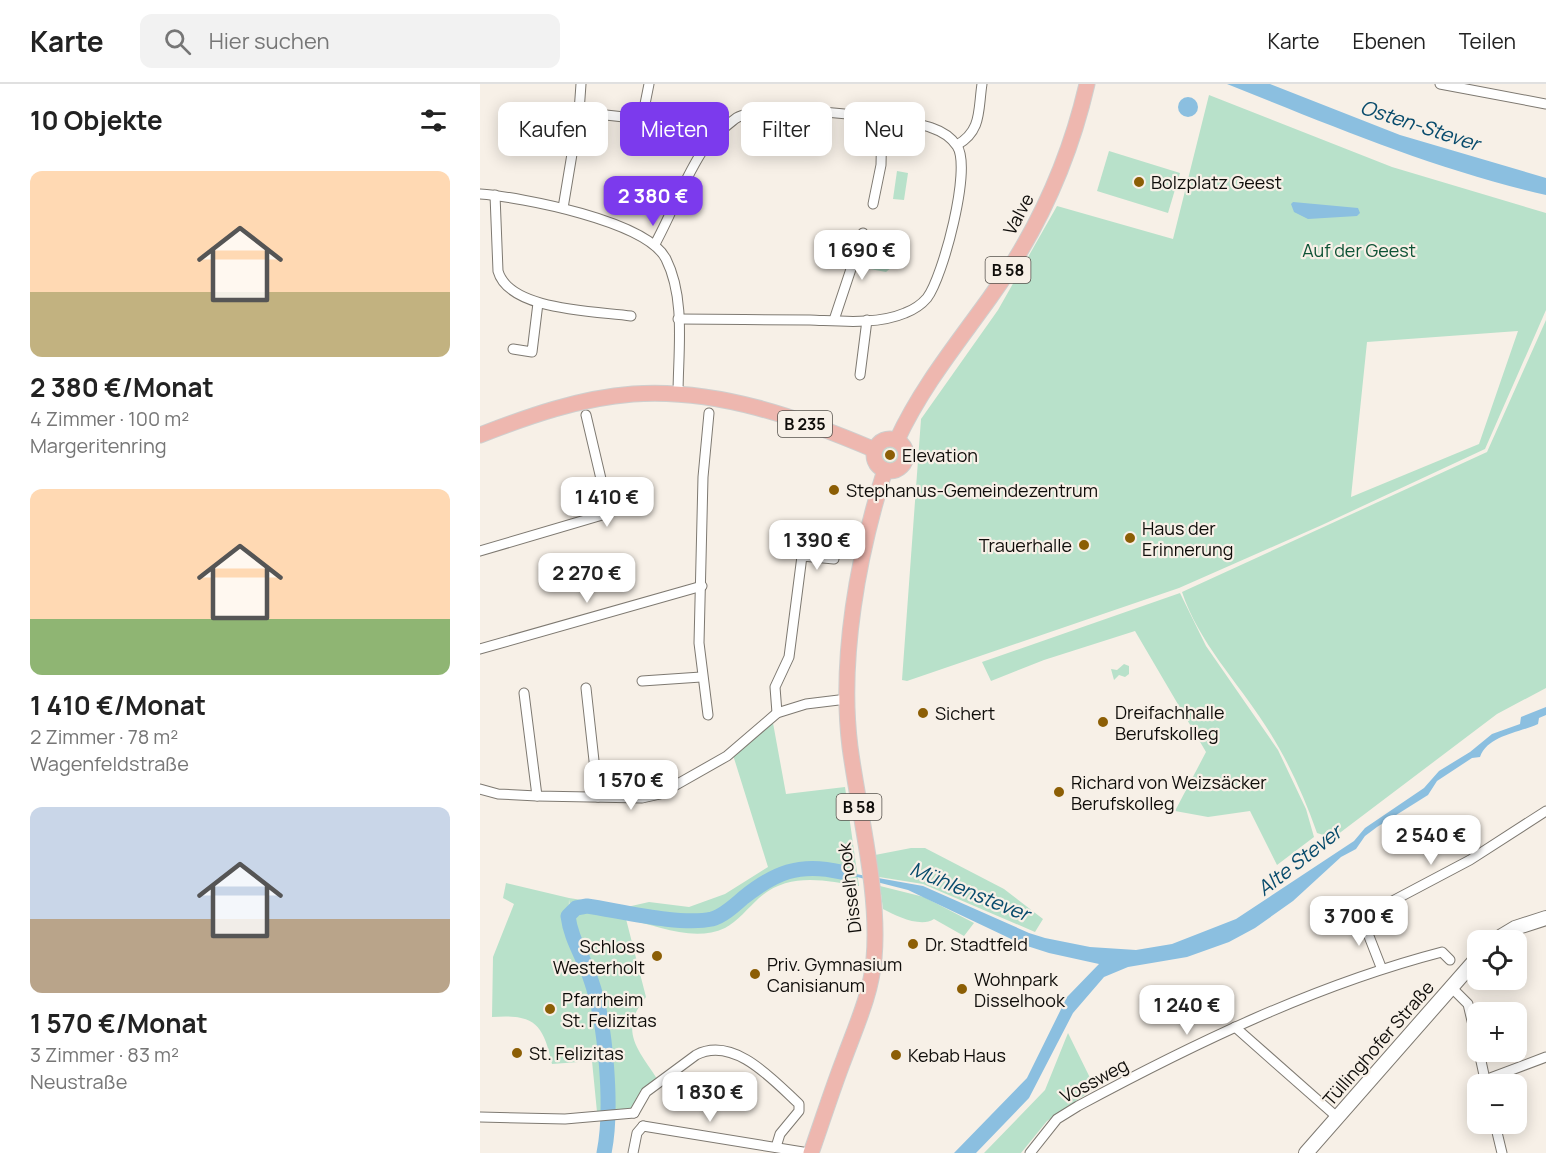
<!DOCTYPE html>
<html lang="de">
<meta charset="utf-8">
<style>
body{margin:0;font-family:Manrope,sans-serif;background:#f2f2f2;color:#222;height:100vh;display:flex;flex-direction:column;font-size:22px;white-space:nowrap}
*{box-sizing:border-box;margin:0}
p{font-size:20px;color:#767676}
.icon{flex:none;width:33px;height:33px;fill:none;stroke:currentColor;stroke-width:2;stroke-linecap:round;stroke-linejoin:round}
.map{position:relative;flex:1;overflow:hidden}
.panel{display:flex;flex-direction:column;background:#fff;width:480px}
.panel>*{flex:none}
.top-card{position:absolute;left:18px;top:18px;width:570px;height:54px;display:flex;gap:12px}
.buttons{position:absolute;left:987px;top:846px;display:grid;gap:12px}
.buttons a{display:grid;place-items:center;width:60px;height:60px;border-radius:12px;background:#fff;box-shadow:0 3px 15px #0003;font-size:30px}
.price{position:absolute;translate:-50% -51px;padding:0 14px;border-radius:12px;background:#fff;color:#222;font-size:20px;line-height:39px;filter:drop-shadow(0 2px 3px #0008)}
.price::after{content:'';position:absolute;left:50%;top:36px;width:18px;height:14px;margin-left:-9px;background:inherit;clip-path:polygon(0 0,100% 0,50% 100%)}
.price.on{background:#7c3aed;color:#fff}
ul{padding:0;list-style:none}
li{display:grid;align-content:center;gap:12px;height:318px;padding:0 30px}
li span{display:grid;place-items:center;height:186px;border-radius:12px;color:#555}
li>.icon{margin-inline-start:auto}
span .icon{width:108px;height:108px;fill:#fffc;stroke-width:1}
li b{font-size:26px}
h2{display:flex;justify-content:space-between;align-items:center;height:72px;padding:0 30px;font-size:26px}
.chip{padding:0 21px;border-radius:12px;background:#fff;box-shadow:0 3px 15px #0003;font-size:21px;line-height:54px}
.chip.on{background:#7c3aed;color:#fff}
header{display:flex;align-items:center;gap:36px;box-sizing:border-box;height:84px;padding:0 30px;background:#fff;border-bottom:2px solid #e0e0e0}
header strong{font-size:28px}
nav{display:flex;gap:33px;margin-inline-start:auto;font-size:21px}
.search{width:420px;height:54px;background:#f2f2f2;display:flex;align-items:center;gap:15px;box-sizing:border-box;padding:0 21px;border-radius:12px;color:#767676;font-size:22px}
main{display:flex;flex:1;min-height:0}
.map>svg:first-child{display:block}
.green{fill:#b8e1ca;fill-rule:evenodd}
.water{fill:#8bbfe0}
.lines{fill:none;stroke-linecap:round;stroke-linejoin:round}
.river{stroke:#8bbfe0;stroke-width:15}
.minor-casing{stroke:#7e7971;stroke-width:11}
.secondary-casing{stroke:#7e7971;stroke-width:16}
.primary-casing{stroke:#cfcfce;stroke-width:17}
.minor{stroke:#fff;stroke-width:9}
.secondary{stroke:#fff;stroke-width:14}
.primary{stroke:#eeb7af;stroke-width:15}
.poi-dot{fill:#8c5e05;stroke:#f7f0e7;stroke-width:2}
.labels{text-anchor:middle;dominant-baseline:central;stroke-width:4.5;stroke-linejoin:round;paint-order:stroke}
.shield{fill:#f7f0e7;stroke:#55514c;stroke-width:1.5}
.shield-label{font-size:16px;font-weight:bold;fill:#0f0d0a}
.poi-label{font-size:18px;fill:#0f0d0a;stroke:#f7f0e7;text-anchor:start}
.street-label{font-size:18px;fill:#0f0d0a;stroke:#f7f0e7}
.park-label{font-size:18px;fill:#0f5336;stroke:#f7f0e7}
.water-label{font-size:20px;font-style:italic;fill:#084b6c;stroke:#f7f0e7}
</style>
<header>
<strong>Karte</strong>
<div class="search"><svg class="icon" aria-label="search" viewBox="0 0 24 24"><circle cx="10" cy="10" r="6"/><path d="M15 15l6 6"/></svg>Hier suchen</div>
<nav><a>Karte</a><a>Ebenen</a><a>Teilen</a></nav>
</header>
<main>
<section class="panel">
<h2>10 Objekte<svg class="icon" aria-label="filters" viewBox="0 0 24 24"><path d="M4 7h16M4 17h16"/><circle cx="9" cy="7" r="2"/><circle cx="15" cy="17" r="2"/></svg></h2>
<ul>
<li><span style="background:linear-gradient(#ffd9b3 65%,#c2b280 0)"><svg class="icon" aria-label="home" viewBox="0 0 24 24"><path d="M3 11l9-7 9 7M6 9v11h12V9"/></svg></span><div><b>2 380 €/Monat</b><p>4 Zimmer · 100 m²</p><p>Margeritenring</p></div></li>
<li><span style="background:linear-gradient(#ffd9b3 70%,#8fb573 0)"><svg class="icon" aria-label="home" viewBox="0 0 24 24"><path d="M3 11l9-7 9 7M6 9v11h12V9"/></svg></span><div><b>1 410 €/Monat</b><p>2 Zimmer · 78 m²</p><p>Wagenfeldstraße</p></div></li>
<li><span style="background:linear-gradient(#c9d6e8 60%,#b9a48a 0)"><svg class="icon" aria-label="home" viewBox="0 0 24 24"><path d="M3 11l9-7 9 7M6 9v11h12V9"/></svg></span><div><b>1 570 €/Monat</b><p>3 Zimmer · 83 m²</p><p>Neustraße</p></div></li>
</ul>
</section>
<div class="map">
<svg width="1066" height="1069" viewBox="0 0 1066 1069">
<rect width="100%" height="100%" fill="#f7f0e7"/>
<g class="green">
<path d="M729,11l183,72 154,46v97l-61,139 -163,76 -143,63 -272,93 -5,-1 19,-261 77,-109 59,-104 116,33zM1038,247l-39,113 -128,53 16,-155z"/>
<polygon points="629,67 700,89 688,129 617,107"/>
<polygon points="417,87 428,89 424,116 413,115"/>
<polygon points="394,161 414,165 412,183 406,188 390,185"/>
<path d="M1066,236v368l-49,26 -164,124 -16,-5c-13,-37 -30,-75 -52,-108 -28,-44 -66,-82 -83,-133l305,-140z"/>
<circle cx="410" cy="371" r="10"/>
<polygon points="700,509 726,562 798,666 826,725 834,753 797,781 770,727 728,733 695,727 726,668 655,547 564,576 511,597 502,578"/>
<polygon points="644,580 649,582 649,590 645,593 639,591 634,596 631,585 637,586"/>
<path d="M293,639l13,71 59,-7 14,99c-35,-6 -71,-14 -100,12 -10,9 -22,24 -34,30 -32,15 -68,-3 -99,-9l20,78c-28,34 -8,52 12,83l-25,28 -24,3 -2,-67 -6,-38 -8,-30 -20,-40 -4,-37 -1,38 21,42 8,30 6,35 2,67 -8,1 -5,-51 -40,3c-9,-41 -18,-50 -60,-47l1,-60 21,-53 -11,-6 3,-15 63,15 58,9 22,-5 40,5 36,-13 43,-27 -35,-112z"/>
<polygon points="431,764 445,764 524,805 563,835 555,848 443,800 399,793 395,771"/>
<path d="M400,802l44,11 50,26 -10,13 -30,-17c-13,9 -38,-3 -51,-10z"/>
<polygon points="588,949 615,1004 567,1037 541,1069 504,1069 565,1006"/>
</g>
<g class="water">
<path d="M747,0h43l130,51 146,43v17c-110,-25 -214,-69 -319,-111z"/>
<circle cx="708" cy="23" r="10"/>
<polygon points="813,118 878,124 880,129 877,132 828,135 814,128 811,120"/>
<path d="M1066,623v8l-7,3 -1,6c-19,9 -50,11 -58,33l-8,1 -35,23 -9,14 -51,32 -12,9 -9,13 -15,8 -48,44 -38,27 -26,14 -42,15 -59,10 -24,10 -31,36 -44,85 -53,55h-22l73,-75 40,-81 32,-33 -50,-11 -25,-8 -116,-55 -86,-22 101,18 106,47 16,5 45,9 46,3 36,-6 64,-25 118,-78 11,-13 59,-40 15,-17 31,-19 22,-18 28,-10 1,-7z"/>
</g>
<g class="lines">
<path class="river" d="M124,1069c9,-44 2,-130 -13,-173 -7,-23 -20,-40 -23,-64l8,-8 11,-2c34,5 93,20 125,13 11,-3 22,-13 31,-21 31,-25 56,-36 98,-26"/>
<defs>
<g id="minor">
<polyline points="960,0 1066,20"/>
<polyline points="99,28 162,35 169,0"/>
<path d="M477,61c25,-14 21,-35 25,-61"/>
<path d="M0,110c41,3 167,27 186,65 20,40 12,93 12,136"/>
<path d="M15,111l3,76c11,40 98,40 133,45"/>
<polyline points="393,120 401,81 402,35"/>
<polyline points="83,124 99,28 101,0"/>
<path d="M175,160c17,-31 30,-68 50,-97 7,-10 20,-20 30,-28 23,-18 167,-2 197,9 9,3 19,9 25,18 15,22 -14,131 -30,152 -6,7 -14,12 -22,15 -28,12 -65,8 -95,7 -44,0 -88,-1 -132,-1"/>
<polyline points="354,236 383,149"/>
<polyline points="33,265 52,268 58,219"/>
<polyline points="380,291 387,236"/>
<polyline points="0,467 129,429 106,331"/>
<polyline points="0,565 222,502"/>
<polyline points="162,597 221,593"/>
<polyline points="106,604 118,713"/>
<polyline points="44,609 57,712"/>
<polyline points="297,629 295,603 309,573 322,472 354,475"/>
<polyline points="228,631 219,559 223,393 229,329"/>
<polyline points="0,705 18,710 57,712 162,714 180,710 247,672 297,629 326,620 367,615"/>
<polyline points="901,883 885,842 886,831 990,776 1066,727"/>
<polyline points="970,902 988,920 998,962"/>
<polyline points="755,943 857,1033"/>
<polyline points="999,968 1006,1000"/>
<polyline points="1005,996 1066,973"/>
<path d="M154,1029l12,-21 50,-37c38,-20 78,26 103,49v7l-19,23 -4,13"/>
<polyline points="0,1033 85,1035 154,1029"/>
<polyline points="1015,1040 1022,1069"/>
<polyline points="163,1042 329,1069"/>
<polyline points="153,1069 157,1049 163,1042"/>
<path d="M550,1069l27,-34 21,-13c115,-62 237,-121 364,-154l8,8"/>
</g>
<g id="secondary">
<polyline points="1015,856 1035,844 1066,834"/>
<polyline points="826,1069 998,873"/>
</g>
<g id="primary">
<path d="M0,351c49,-19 100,-37 153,-41 84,-6 167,24 242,56"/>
<circle cx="410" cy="371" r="16"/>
<path d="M417,356c24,-52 59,-95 92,-141 47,-65 80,-137 98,-215"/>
<path d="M331,1069c11,-31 21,-63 33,-94 12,-33 27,-65 30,-100 6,-66 -15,-145 -24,-212 -11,-88 8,-192 35,-277"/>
</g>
</defs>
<use href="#minor" class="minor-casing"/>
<use href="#secondary" class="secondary-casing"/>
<use href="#primary" class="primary-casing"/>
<use href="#minor" class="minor"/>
<use href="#secondary" class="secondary"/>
<use href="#primary" class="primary"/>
</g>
<g class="poi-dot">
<circle cx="659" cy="98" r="6"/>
<circle cx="410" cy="371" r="6"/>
<circle cx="354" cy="406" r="6"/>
<circle cx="650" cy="454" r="6"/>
<circle cx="604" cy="461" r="6"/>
<circle cx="443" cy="629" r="6"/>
<circle cx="623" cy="638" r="6"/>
<circle cx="579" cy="708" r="6"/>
<circle cx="433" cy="860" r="6"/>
<circle cx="177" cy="872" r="6"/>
<circle cx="275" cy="890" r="6"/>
<circle cx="482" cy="905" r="6"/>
<circle cx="70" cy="925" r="6"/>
<circle cx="37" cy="969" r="6"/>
<circle cx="416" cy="971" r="6"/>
</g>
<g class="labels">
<g class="shield">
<rect x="505.5" y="173" width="45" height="26" rx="4.5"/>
<rect x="298" y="327" width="54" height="26" rx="4.5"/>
<rect x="356.5" y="710" width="45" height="26" rx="4.5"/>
</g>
<g class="shield-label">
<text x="528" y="186">B 58</text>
<text x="325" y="340">B 235</text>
<text x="379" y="723">B 58</text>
</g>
<g class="poi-label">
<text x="671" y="98">Bolzplatz Geest</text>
<text x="422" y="371">Elevation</text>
<text x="366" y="406">Stephanus-Gemeindezentrum</text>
<text x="662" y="444">Haus der<tspan x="662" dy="21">Erinnerung</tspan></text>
<text x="592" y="461" text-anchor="end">Trauerhalle</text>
<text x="635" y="628">Dreifachhalle<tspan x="635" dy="21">Berufskolleg</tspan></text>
<text x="455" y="629">Sichert</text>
<text x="591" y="698">Richard von Weizsäcker<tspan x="591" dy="21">Berufskolleg</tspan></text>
<text x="445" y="860">Dr. Stadtfeld</text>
<text x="165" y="862" text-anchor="end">Schloss<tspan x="165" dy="21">Westerholt</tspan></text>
<text x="287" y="880">Priv. Gymnasium<tspan x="287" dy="21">Canisianum</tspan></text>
<text x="494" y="895">Wohnpark<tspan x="494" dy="21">Disselhook</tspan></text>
<text x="82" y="915">Pfarrheim<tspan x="82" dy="21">St. Felizitas</tspan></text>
<text x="49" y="969">St. Felizitas</text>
<text x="428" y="971">Kebab Haus</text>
</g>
<g class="street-label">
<text transform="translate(538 130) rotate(-62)">Valve</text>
<text transform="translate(369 804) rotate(-97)">Disselhook</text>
<text transform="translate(898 959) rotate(-49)">Tüllinghofer Straße</text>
<text transform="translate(614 996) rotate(-28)">Vossweg</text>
</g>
<g class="park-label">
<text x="879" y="166">Auf der Geest</text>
</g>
<g class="water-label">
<text transform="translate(940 41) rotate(18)">Osten-Stever</text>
<text transform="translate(819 776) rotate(-38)">Alte Stever</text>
<text transform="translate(490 807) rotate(22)">Mühlenstever</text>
</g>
</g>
</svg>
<div class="buttons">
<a><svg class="icon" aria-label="locate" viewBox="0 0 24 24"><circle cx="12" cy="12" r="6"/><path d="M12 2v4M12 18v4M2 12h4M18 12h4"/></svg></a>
<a>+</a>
<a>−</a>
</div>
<b class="price on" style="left:173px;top:143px">2 380 €</b>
<b class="price" style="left:382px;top:197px">1 690 €</b>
<b class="price" style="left:127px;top:444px">1 410 €</b>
<b class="price" style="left:337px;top:487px">1 390 €</b>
<b class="price" style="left:107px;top:520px">2 270 €</b>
<b class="price" style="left:151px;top:727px">1 570 €</b>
<b class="price" style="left:951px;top:782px">2 540 €</b>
<b class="price" style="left:879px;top:863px">3 700 €</b>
<b class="price" style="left:707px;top:952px">1 240 €</b>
<b class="price" style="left:230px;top:1039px">1 830 €</b>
<div class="top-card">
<a class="chip">Kaufen</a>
<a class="chip on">Mieten</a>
<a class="chip">Filter</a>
<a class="chip">Neu</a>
</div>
</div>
</main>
